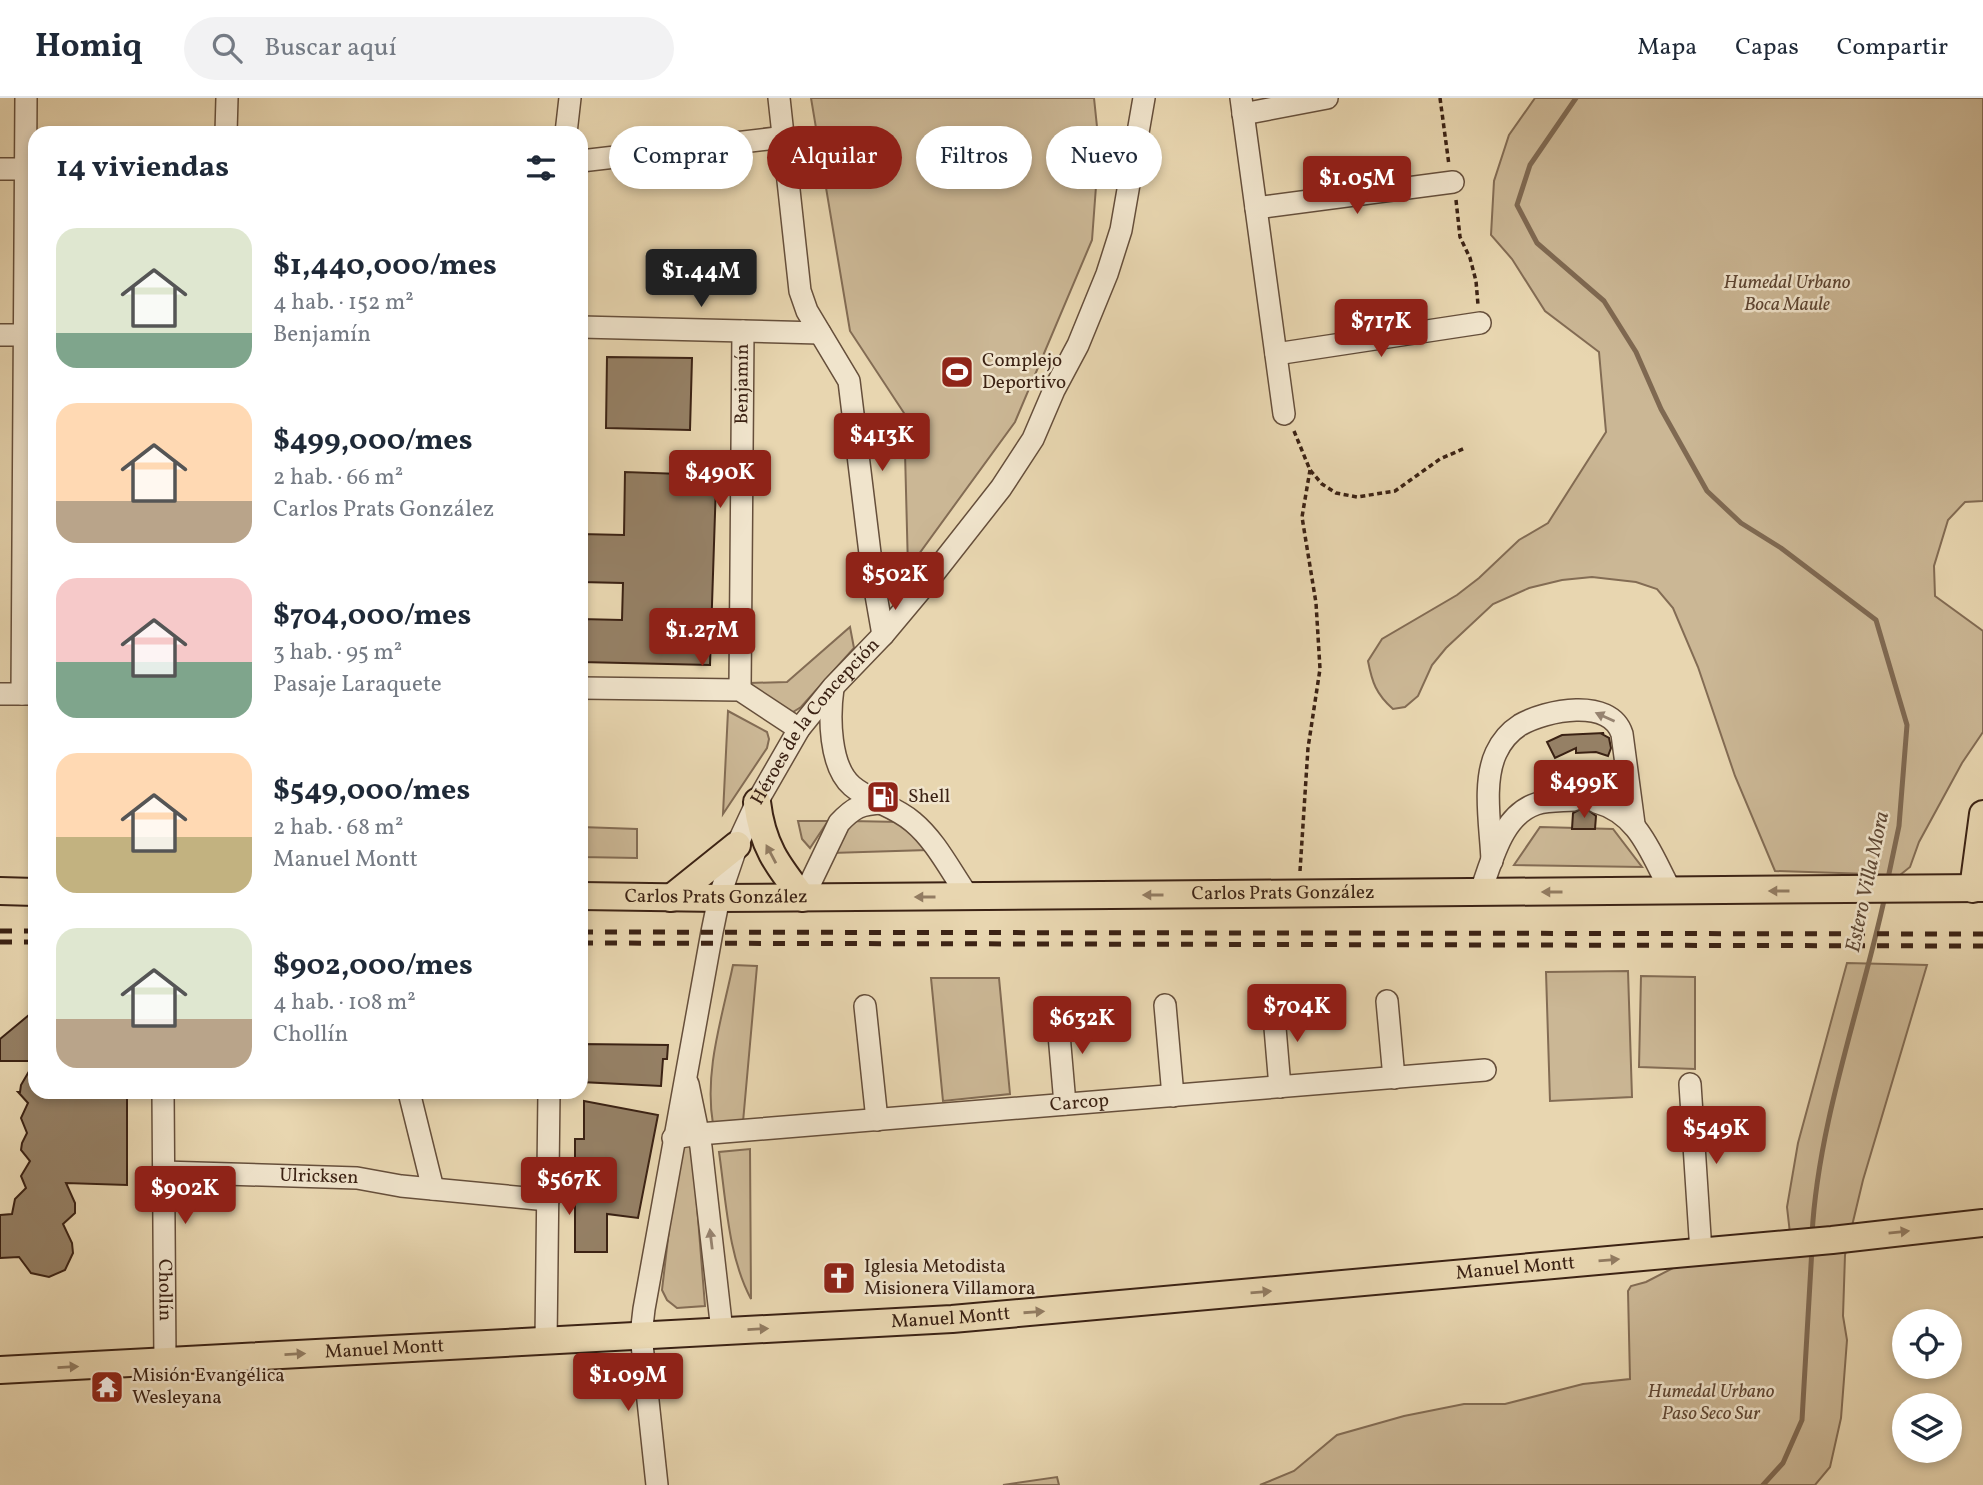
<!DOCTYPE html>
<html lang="es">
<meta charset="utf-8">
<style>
body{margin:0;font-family:Vollkorn,serif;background:#f2f2f3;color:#1f2937;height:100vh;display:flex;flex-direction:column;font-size:26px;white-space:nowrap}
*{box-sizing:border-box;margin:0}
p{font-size:23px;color:#747a83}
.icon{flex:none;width:38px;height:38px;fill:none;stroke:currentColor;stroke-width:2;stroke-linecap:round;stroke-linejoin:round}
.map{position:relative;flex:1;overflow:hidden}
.details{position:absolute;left:28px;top:28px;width:560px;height:973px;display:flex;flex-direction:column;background:#fff;border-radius:21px;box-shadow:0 4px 10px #0003}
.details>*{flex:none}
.guide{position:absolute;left:609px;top:28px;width:665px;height:63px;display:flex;gap:14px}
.tools{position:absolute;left:1892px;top:1211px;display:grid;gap:14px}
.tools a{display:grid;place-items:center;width:70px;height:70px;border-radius:50%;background:#fff;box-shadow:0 4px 10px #0003;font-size:35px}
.price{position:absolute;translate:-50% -60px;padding:0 16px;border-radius:7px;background:#8f2418;color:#fff;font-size:23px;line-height:46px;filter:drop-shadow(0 2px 4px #0008)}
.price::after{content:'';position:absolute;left:50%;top:42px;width:21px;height:16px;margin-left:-10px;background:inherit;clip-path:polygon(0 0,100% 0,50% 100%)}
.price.selected{background:#222;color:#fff}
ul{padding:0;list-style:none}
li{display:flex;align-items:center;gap:21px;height:175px;padding:0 28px}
li span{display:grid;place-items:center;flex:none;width:196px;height:140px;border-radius:21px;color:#555}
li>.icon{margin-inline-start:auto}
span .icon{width:84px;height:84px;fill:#fffc;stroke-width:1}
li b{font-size:30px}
h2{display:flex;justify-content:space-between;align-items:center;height:84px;padding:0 28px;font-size:30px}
.pill{padding:0 24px;border-radius:32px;background:#fff;box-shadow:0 4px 10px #0003;font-size:24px;line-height:63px}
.pill.selected{background:#8f2418;color:#fff}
header{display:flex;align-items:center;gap:42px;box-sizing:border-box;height:98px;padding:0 35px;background:#fff;border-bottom:2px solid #e0e1e3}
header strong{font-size:33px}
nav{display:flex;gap:38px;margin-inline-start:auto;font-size:24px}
.search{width:490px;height:63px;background:#f2f2f3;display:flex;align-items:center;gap:18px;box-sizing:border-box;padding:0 24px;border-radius:38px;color:#747a83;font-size:26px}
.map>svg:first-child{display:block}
.green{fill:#cbb795;stroke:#836c54;stroke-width:2}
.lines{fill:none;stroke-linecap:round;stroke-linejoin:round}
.stream{stroke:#7f6952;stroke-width:5}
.building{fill:#958065;stroke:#3b2214;stroke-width:2}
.minor-casing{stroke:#664f3b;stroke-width:24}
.major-casing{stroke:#3b2214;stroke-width:30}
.path{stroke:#3b2214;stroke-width:3.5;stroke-dasharray:5 3.5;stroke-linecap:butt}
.minor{stroke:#f0e4cc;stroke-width:21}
.major{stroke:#e8d6b0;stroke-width:26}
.rail{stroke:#3b2214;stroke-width:5;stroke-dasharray:12 12;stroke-linecap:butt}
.oneway{fill:#968370}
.oneway2{fill:#927c62}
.labels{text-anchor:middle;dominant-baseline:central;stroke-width:5;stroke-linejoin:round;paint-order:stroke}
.park-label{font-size:19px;font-style:italic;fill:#5f4734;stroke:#f0e4cc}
.poi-label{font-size:19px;fill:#3b2214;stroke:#f0e4cc;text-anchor:start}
.street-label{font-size:19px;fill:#3b2214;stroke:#f0e4cc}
.water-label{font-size:21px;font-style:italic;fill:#5d4633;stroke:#f0e4cc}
</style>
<header>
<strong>Homiq</strong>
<div class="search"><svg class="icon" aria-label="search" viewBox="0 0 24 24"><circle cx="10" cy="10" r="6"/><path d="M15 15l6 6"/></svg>Buscar aquí</div>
<nav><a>Mapa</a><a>Capas</a><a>Compartir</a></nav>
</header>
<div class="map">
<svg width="1983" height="1387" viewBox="0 0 1983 1387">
<rect width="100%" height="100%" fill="#e8d6b0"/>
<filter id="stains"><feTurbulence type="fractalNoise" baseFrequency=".00286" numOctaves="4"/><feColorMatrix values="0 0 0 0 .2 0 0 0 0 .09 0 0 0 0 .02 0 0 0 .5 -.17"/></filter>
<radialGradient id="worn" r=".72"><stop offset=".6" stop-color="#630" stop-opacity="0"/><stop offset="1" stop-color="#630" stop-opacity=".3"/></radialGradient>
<g class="green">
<polygon points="811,0 1094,0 1099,48 1092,142 1015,324 908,471 904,315 850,233"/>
<path d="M1535,0h448v403l-18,1 -17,18 -14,46 1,30 48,35v101l-21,31 -43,79 -9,25 -10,8 -125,-4 -40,-95 -37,-109 -25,-59 -16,-19 -21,-7 -44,-5 -30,3 -33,8 -36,16 -47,44 -14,17 -14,31 -13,11 -12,2c-17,-15 -21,-27 -25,-48l14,-22 75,-44 22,-17 40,-38 29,-17 58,-91 -7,-80 -54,-41 -33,-52 -21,-24 3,-54 15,-46z"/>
<polygon points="850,529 854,550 801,609 793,614 787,615 748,590 750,585 787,584"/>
<polygon points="728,613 767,634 769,641 767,650 723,716"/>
<polygon points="798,723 828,723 810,750 802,741"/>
<polygon points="851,723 901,724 927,752 832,755"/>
<polygon points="581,729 637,731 637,760 581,759"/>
<polygon points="1540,729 1613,731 1642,769 1514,767"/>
<path d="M1847,865l80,2 -64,215 -18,75 -2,61 4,24 -6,78 -11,49 -15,18h-555l34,-14 43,-36 67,-19 60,-12h41l78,-20 47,-5 -2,-88 3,-5 15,-4 29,-15 66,-9c17,4 34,-6 51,-7l-5,-44 11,-64z"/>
<path d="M733,867l24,1 -14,156 -30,2c-9,-53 9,-106 20,-159z"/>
<polygon points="1628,873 1632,999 1550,1003 1546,874"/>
<polygon points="1641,878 1695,879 1695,971 1639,969"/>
<polygon points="931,880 999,880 1010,996 943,1003"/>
<polygon points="692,1045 705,1208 677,1210 667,1202 662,1192 679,1046"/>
<path d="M750,1051l1,150c-23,-43 -25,-99 -32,-147z"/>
<polygon points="1057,1379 1059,1387 1003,1387"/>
</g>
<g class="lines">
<g class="stream">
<polyline points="1576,0 1530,67 1517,107 1537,145 1604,203 1636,254 1661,311 1707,393 1741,425 1781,450 1876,522 1907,627 1899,728 1887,785"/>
<path d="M1812,1137c6,-113 49,-228 73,-339"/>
<polyline points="1763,1387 1783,1365 1802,1322 1812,1150"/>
</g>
</g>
<g class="building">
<polygon points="607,259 692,260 690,332 606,330"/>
<polygon points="682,355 717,355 710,567 581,564 581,521 622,522 623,485 581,484 581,436 624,437 625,374 681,376"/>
<polygon points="1604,635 1602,636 1609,640 1611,650 1608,658 1596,654 1576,655 1576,650 1555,660 1547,644 1562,637"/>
<polygon points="1574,684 1597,685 1597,691 1586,697 1580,691 1574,689"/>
<polygon points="1584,709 1596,718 1595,731 1572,731 1573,715"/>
<polygon points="35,912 35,994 127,994 127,1087 66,1085 75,1105 75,1115 63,1126 72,1145 73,1155 65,1172 49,1179 31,1175 19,1159 0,1160 0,1117 12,1116 15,1101 26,1090 21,1078 30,1063 21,1052 22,1045 27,1035 21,1020 28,1005 18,994 20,994 21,987 35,963 0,963 0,941"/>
<polygon points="581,946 668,947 667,961 663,961 661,988 581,984"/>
<polygon points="584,1003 658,1017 638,1120 607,1116 607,1154 575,1154 575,1041 584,1041"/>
</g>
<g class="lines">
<defs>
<g id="minor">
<polyline points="779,0 800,193 807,213 849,283 873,480 883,537"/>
<polyline points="1241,0 1284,316"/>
<polyline points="1243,16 1327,0"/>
<polyline points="226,35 227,0"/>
<polyline points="566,35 570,0"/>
<polyline points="581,63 785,39"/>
<polyline points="0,71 35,71"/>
<polyline points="1256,110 1453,84"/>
<polyline points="581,229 820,235"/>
<polyline points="0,237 35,237"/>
<polyline points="1276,256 1480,225"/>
<polyline points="873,480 902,494 924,488"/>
<polyline points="581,590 740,592 799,631"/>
<path d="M833,590c-4,28 -4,78 19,98 17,15 43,20 61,36 23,19 38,50 55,74"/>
<path id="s1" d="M740,592l3,-359"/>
<polyline points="0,596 35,596"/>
<polyline points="22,596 26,0"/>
<path d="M1596,704c44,12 55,53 75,89"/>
<path d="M1492,763c-1,-32 -10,-78 4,-108 5,-11 13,-21 24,-28 26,-15 90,-28 102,9l12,90"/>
<path d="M1480,795c12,-31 21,-77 56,-89 12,-4 25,-3 38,-4"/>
<path d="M803,800l36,-75c15,-16 22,-19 43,-20"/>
<polyline points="1387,903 1394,980"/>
<polyline points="1273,906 1280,989"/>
<polyline points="1165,907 1173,998"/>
<polyline points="865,908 877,1022"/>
<polyline points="1057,913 1065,1006"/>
<polyline points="688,986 701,1049 722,1233"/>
<polyline points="1690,986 1701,1154"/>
<path id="s2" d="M163,994l2,269"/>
<polyline points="409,994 433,1091"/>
<path id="s3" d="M673,1040l26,-4 786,-64"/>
<path id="s4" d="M163,1074l194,6 44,8 147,14"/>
<polyline points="546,1243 549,994"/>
<path id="s5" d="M657,1387l-16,-150 3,-26 68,-377 7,-34 18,-53 20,-43 42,-73 34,-42 50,-52 41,-49 77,-98 32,-49 21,-49 24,-45 29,-71 14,-44 23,-132"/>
</g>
<g id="major">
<path d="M757,704c5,43 20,63 46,96"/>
<polyline points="1973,791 1983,716"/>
<polyline points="0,793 35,794"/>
<path id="s6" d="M581,798l138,2 1264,-10"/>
<polyline points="671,800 737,747"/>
<path id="s7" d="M0,1272l952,-51 880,-79 151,-17"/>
</g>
</defs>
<use href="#minor" class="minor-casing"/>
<use href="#major" class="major-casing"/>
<g class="path">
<polyline points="1440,0 1449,67"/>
<polyline points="1456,102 1460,139 1470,160 1476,183 1478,207"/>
<polyline points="1294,333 1310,372 1322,386 1336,395 1357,399 1395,393 1440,361 1465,350"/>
<polyline points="1300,773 1308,650 1320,571 1316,505 1302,419 1310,372"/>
</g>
<use href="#minor" class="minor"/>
<use href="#major" class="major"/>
<g class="rail">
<polyline points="0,833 35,833"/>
<polyline points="581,834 1983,836"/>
<polyline points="0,844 35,844"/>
<polyline points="581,845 1983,848"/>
</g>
</g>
<defs><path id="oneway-solid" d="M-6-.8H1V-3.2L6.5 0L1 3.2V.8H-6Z" transform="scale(1.75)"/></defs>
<g class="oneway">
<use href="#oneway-solid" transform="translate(1605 619) rotate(-156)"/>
<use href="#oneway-solid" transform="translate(711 1141) rotate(-97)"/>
</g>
<g class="oneway2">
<use href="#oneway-solid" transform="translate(771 756) rotate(-118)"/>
<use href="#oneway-solid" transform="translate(1779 793) rotate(180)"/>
<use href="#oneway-solid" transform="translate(1552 794) rotate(180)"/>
<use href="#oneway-solid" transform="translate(1153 797) rotate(180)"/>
<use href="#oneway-solid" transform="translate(925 799) rotate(180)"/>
<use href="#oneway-solid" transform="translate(1899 1134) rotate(-6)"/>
<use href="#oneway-solid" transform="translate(1609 1162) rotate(-5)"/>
<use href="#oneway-solid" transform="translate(1261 1194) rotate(-5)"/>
<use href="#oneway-solid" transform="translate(1034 1214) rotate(-4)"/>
<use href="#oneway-solid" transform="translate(758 1231) rotate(-3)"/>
<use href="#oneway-solid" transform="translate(295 1256) rotate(-3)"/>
<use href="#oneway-solid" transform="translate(68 1269) rotate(-3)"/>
</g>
<defs>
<symbol id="stadium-square" viewBox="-11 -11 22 22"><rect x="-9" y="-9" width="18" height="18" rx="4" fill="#8f2418" stroke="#f0e4cc"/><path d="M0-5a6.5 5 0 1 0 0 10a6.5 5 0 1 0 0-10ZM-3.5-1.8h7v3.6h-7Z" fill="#fff"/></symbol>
<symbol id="fuel-square" viewBox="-11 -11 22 22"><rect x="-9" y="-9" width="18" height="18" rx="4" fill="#8f2418" stroke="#f0e4cc"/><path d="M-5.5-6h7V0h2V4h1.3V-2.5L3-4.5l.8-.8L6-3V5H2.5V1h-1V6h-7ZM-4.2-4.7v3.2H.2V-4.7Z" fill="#fff"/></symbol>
<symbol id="church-square" viewBox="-11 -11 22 22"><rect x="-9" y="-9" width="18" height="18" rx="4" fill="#8f2418" stroke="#f0e4cc"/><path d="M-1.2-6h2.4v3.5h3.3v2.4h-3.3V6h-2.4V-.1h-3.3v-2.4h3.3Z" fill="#fff"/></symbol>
<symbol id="temple-square" viewBox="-11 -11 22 22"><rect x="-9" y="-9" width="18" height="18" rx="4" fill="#8f2418" stroke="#f0e4cc"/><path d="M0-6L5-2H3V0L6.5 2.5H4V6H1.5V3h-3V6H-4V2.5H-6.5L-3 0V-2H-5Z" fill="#fff"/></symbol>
</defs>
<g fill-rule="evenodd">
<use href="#stadium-square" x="938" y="255" width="38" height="38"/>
<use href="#fuel-square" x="864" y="680" width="38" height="38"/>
<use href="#church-square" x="820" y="1161" width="38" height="38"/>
<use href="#temple-square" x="88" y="1270" width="38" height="38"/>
</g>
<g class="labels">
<g class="park-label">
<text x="1787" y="185">Humedal Urbano<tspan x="1787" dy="22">Boca Maule</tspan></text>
<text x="1711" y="1294">Humedal Urbano<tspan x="1711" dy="22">Paso Seco Sur</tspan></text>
</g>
<g class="poi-label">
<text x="982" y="263">Complejo<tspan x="982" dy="22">Deportivo</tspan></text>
<text x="908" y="699">Shell</text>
<text x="864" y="1169">Iglesia Metodista<tspan x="864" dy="22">Misionera Villamora</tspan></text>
<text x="132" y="1278">Misión Evangélica<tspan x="132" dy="22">Wesleyana</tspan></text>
</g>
<g class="street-label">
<text stroke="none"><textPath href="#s1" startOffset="306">Benjamín</textPath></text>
<text stroke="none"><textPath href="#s5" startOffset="798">Héroes de la Concepción</textPath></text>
<text stroke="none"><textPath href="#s6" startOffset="702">Carlos Prats González</textPath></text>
<text stroke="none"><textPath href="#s6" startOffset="135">Carlos Prats González</textPath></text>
<text stroke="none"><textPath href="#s3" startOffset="408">Carcop</textPath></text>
<text stroke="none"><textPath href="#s4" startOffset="156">Ulricksen</textPath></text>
<text stroke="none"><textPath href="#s7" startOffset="1519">Manuel Montt</textPath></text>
<text stroke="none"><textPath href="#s2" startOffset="198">Chollín</textPath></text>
<text stroke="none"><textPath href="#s7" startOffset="952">Manuel Montt</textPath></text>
<text stroke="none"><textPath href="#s7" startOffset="385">Manuel Montt</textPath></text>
</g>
<g class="water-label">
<text transform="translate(1868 784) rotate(-78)">Estero Villa Mora</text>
</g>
</g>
<rect width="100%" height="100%" filter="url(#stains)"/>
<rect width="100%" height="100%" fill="url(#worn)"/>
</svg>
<div class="tools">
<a><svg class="icon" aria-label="locate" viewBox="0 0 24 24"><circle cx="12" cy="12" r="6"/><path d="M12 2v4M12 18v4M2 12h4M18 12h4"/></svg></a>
<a><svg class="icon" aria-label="layers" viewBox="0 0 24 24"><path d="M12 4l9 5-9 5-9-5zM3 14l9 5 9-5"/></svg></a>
</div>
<b class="price" style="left:1357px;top:118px">$1.05M</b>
<b class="price selected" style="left:701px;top:211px">$1.44M</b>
<b class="price" style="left:1381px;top:261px">$717K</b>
<b class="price" style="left:882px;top:375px">$413K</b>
<b class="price" style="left:720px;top:412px">$490K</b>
<b class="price" style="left:895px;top:514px">$502K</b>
<b class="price" style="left:702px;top:570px">$1.27M</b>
<b class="price" style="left:1584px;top:722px">$499K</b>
<b class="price" style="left:1297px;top:946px">$704K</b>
<b class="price" style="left:1082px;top:958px">$632K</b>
<b class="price" style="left:1716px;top:1068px">$549K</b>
<b class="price" style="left:569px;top:1119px">$567K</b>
<b class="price" style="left:185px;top:1128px">$902K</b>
<b class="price" style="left:628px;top:1315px">$1.09M</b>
<div class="guide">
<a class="pill">Comprar</a>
<a class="pill selected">Alquilar</a>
<a class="pill">Filtros</a>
<a class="pill">Nuevo</a>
</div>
<section class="details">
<h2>14 viviendas<svg class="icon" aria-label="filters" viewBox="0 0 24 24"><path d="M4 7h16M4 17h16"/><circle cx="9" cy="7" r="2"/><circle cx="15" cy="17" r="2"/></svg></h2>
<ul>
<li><span style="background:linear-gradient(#dfe7d0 75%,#7fa58c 0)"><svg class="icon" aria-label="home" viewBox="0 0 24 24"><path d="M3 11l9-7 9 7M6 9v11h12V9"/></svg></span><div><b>$1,440,000/mes</b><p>4 hab. · 152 m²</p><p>Benjamín</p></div></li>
<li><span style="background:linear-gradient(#ffd9b3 70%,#b9a48a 0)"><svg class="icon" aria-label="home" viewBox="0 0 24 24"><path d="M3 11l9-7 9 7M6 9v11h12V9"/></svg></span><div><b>$499,000/mes</b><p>2 hab. · 66 m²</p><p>Carlos Prats González</p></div></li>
<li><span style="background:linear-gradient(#f6c9c9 60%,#7fa58c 0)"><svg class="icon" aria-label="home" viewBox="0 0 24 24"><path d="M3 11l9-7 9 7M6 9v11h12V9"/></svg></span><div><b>$704,000/mes</b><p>3 hab. · 95 m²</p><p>Pasaje Laraquete</p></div></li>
<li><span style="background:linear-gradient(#ffd9b3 60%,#c2b280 0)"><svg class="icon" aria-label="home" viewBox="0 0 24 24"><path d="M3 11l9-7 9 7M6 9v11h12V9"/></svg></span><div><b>$549,000/mes</b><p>2 hab. · 68 m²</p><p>Manuel Montt</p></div></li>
<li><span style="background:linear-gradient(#dfe7d0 65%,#b9a48a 0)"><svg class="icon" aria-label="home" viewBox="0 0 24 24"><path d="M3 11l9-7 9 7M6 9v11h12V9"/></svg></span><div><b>$902,000/mes</b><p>4 hab. · 108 m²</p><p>Chollín</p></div></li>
</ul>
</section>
</div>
